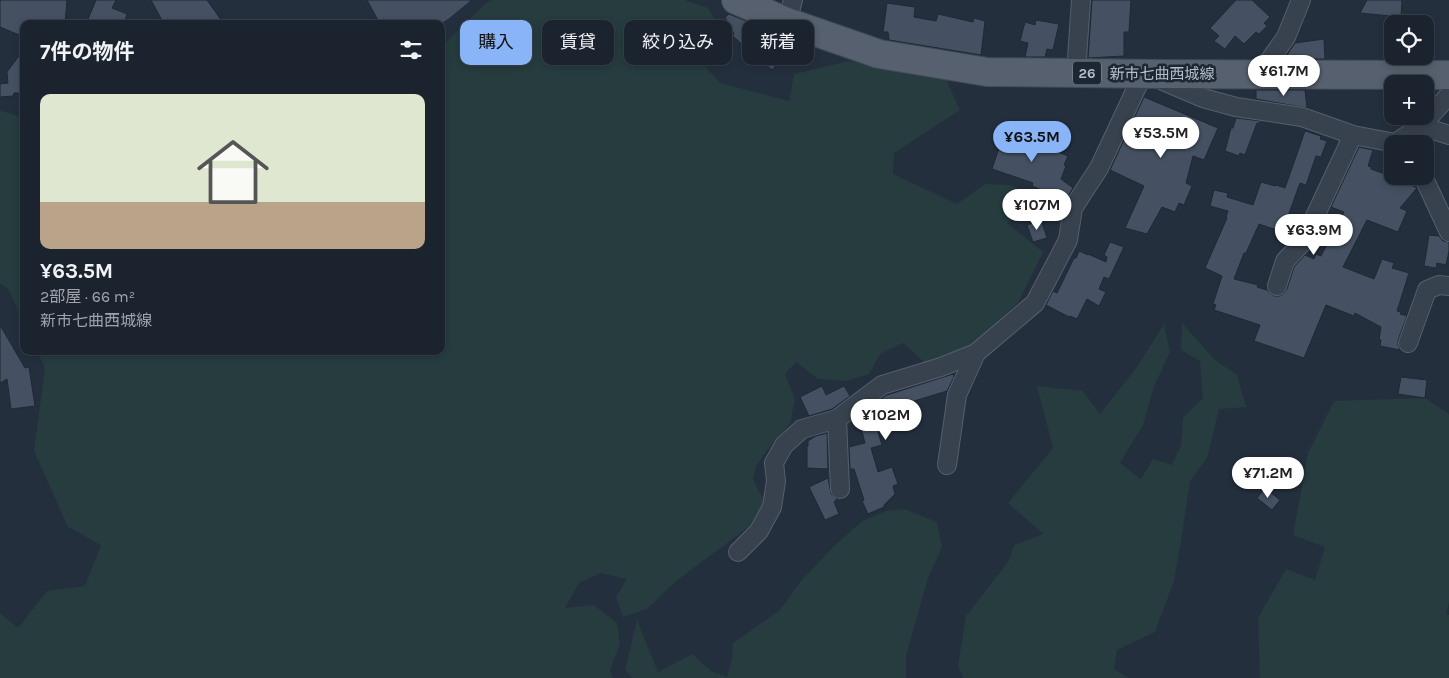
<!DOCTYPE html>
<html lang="ja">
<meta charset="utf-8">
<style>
body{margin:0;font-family:Karla,"Noto Sans JP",sans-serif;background:#282f3a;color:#f1f3f6;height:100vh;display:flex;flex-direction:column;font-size:19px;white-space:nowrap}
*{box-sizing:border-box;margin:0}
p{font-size:16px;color:#a0a4aa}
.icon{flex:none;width:28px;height:28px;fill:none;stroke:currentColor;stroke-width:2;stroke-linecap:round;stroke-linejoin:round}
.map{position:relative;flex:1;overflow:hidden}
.drawer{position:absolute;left:20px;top:20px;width:425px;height:335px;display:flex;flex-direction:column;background:#1b232e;border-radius:10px;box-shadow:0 2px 8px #0003,0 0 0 1px #39404a}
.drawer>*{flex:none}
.banner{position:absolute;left:460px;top:20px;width:475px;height:45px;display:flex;gap:10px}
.fabs{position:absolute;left:1384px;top:15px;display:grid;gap:10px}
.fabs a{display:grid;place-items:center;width:50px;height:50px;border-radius:10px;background:#1b232e;box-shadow:0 2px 8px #0003,0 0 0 1px #39404a;font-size:25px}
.price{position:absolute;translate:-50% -42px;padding:0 11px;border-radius:18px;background:#fff;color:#222;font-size:16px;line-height:32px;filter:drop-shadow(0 1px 2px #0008)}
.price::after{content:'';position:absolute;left:50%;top:30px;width:15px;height:11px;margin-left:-8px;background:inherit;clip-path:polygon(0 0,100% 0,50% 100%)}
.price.active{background:#8ab4f8;color:#111}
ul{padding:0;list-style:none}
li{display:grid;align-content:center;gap:10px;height:265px;padding:0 20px}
li span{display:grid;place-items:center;height:155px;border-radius:10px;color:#555}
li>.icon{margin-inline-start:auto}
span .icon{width:90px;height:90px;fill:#fffc;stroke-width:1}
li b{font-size:21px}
h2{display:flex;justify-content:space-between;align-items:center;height:60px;padding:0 20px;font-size:21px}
.pill{padding:0 18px;border-radius:10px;background:#1b232e;box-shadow:0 2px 8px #0003,0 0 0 1px #39404a;font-size:18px;line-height:45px}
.pill.active{background:#8ab4f8;color:#111}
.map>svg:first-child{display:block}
.green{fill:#263c3f}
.building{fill:#455162;stroke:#1f2835}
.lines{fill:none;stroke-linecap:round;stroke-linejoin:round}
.street-casing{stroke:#565f6c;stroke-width:20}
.primary-casing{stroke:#414a57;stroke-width:30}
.street{stroke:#38414e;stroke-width:18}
.primary{stroke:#56606e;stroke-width:28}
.labels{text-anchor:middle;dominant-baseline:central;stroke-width:5;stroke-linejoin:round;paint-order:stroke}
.shield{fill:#1d2633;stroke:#878f9c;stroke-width:1}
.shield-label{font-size:14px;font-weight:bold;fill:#b4bcc9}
.street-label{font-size:15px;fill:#b4bcc9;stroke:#1d2633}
</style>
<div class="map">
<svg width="1449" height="678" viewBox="0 0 1449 678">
<rect width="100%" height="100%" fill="#242f3e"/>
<g class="green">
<polygon points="492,0 684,0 708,8 731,45 699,60 720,83 789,101 794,74 849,61 946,80 960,110 894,153 893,174 957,204 985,184 1010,185 1055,208 1053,223 1023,212 1007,223 1043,252 1018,303 988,330 953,359 924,362 903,343 880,354 869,374 846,381 818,379 796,362 785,374 795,399 790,424 773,442 756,466 753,479 765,503 750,526 675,582 647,609 623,617 616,597 627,579 600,573 579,583 565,608 594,605 617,623 620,643 610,670 613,678 0,678 0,613 18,628 47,591 85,586 101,545 68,527 34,451 45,368 37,351 441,351 441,47 486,3"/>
<polygon points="0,111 2,111 24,118 24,322 8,289 0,283"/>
<polygon points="1182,323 1215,360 1237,375 1246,407 1219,409 1207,458 1190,481 1181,541 1174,581 1155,632 1117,650 1114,669 1128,678 963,678 958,666 966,616 1008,562 1014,545 1044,534 1008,503 1053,448 1037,386 1083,391 1100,414 1137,367 1164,324 1170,352 1154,386 1143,425 1120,463 1141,479 1153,459 1172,465 1181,445 1183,418 1203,398 1200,361 1181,350"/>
<polygon points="1425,398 1449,414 1449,602 1446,615 1449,615 1449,678 1260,678 1258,618 1286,569 1315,580 1325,547 1293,535 1308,453 1334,401"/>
<polygon points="904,509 937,522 942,547 927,581 906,656 906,678 633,678 625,670 637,620 658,672 692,654 711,671 727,677 732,658 733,643 780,610 801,581 835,545 861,522 886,511"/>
</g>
<g class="building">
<polygon points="0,0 67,0 65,24 24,24 24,37 0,27"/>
<polygon points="96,0 116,0 112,8 127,14 124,24 86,24"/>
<polygon points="151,0 207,0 224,24 164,24"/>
<polygon points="367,0 472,0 449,19 441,24 380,24"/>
<polygon points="1092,0 1131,0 1129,32 1124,32 1124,56 1088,58"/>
<polygon points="1236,0 1252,0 1270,17 1264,23 1267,26 1259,34 1256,32 1244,44 1235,36 1225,49 1214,41 1219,36 1210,28"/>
<polygon points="1367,0 1402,0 1401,17 1360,13"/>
<polygon points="887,3 915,7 914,17 936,21 938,14 973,22 974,18 985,21 981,55 889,40 888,32 883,32"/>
<polygon points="729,14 751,23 768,40 769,38 786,54 772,70 756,56 755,57 732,35 734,34 725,17"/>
<polygon points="1036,20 1059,24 1053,50 1047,49 1045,57 1025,57 1028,43 1020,41 1025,22 1035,25"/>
<polygon points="1324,39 1325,59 1284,59 1295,43"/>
<polygon points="24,49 24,93 14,93 13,96 0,97 0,84 8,83 7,72"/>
<polygon points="1256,90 1305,90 1307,108 1256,99"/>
<polygon points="1144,97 1218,128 1204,160 1193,156 1186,183 1192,186 1184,205 1179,203 1175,212 1162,207 1147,234 1125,228 1144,186 1110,170"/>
<polygon points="1236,118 1261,121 1260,123 1257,123 1245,155 1240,153 1239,156 1225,151 1231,128 1233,128"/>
<polygon points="1003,126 1032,135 1031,141 1068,156 1064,165 1066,166 1061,179 1073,188 1065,201 1061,198 1032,186 1033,183 992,169 1002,139 999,138"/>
<polygon points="1305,131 1321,136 1320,139 1327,141 1321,157 1316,156 1306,185 1300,183 1288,216 1294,218 1288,234 1259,224 1246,253 1244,253 1234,279 1258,285 1257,287 1267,290 1270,293 1274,296 1280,296 1284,293 1287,289 1294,267 1305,255 1314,259 1316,254 1321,256 1344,212 1331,207 1359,147 1373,150 1368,166 1371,167 1371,169 1407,182 1407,183 1417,188 1400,208 1407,211 1398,232 1367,220 1343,267 1374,279 1382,259 1394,263 1392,268 1409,273 1397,311 1401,312 1400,314 1407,316 1398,340 1398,345 1400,350 1380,346 1381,340 1379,340 1381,327 1355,313 1354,316 1326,305 1304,358 1254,341 1260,325 1214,310 1216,305 1213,304 1222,276 1205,268 1227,218 1226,217 1228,211 1210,206 1214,190 1228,193 1227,197 1253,205 1261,182 1275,186 1276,185 1285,188"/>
<polygon points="1041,220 1047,238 1033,242 1027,225"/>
<polygon points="1429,235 1439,236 1443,241 1449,242 1449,251 1446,265 1437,263 1436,268 1424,266"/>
<polygon points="1110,242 1124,247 1109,279 1104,277 1099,289 1106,292 1099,306 1087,299 1077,319 1070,316 1069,317 1046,305 1053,291 1057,293 1074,258 1076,258 1079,251 1088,255 1088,254 1106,262 1107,257 1104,255"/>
<polygon points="0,325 25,368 29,367 35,406 11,409 7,379 0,383"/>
<polygon points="953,374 954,377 947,391 914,401 914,410 904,411 906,421 891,424 892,426 885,428 886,430 878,432 882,445 871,448 878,472 892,467 898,484 893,486 895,494 884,505 884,507 868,514 862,501 864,500 854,469 850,469 849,447 865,443 858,416 867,410 885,405 882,398 887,395"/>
<polygon points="1401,377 1427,380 1425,398 1398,394"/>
<polygon points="822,386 826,395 844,386 850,396 832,409 809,416 800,397"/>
<polygon points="827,433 828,469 807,468 807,446 808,446 808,441 816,436"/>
<polygon points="828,478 831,494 837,499 834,502 839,514 825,520 809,487"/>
<polygon points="1265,488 1280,500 1272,510 1257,498"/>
</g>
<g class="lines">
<defs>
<g id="street">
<polyline points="787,22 793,0"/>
<polyline points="1076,73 1081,0"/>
<polyline points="1260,74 1286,37 1301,0"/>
<polyline points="1161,77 1163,81 1203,98 1236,107 1302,117 1353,135 1395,143 1421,126 1449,95"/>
<polyline points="1421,126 1449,135"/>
<polyline points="1423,176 1449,232"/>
<polyline points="1277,286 1285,261 1303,242 1353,135"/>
<polyline points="1408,343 1427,290 1439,285 1449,286"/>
<polyline points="947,465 957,395 976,353"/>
<polyline points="840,489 837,419 882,385 941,367 976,353 1035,303 1068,240 1073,208 1099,168 1143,74"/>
<polyline points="738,552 759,531 772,507 776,481 774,463 784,445 802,429 837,419"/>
</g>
<polyline id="primary" points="736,0 787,22 879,54 987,72 1159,74 1449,75"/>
</defs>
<use href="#street" class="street-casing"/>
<use href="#primary" class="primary-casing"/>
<use href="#street" class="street"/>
<use href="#primary" class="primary"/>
</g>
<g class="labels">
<rect class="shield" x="1073" y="61.5" width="28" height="23" rx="4"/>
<g class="shield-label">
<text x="1087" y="73">26</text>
</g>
<g class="street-label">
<text x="1162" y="74">新市七曲西城線</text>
</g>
</g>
</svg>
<div class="fabs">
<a><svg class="icon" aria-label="locate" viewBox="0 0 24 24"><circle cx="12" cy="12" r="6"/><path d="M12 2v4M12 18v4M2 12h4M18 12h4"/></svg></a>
<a>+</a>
<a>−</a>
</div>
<b class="price" style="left:1284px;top:97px">¥61.7M</b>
<b class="price" style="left:1161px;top:159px">¥53.5M</b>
<b class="price active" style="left:1032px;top:163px">¥63.5M</b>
<b class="price" style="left:1037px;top:231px">¥107M</b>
<b class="price" style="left:1314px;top:256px">¥63.9M</b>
<b class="price" style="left:886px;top:441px">¥102M</b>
<b class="price" style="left:1268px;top:499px">¥71.2M</b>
<div class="banner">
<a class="pill active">購入</a>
<a class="pill">賃貸</a>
<a class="pill">絞り込み</a>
<a class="pill">新着</a>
</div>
<section class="drawer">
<h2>7件の物件<svg class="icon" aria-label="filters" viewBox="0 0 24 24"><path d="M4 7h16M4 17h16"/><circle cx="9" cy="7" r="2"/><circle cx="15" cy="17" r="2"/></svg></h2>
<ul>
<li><span style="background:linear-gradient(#dfe7d0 70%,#b9a48a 0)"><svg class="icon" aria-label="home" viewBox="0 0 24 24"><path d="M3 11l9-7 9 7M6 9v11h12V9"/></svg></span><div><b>¥63.5M</b><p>2部屋 · 66 m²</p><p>新市七曲西城線</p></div></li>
</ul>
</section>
</div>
